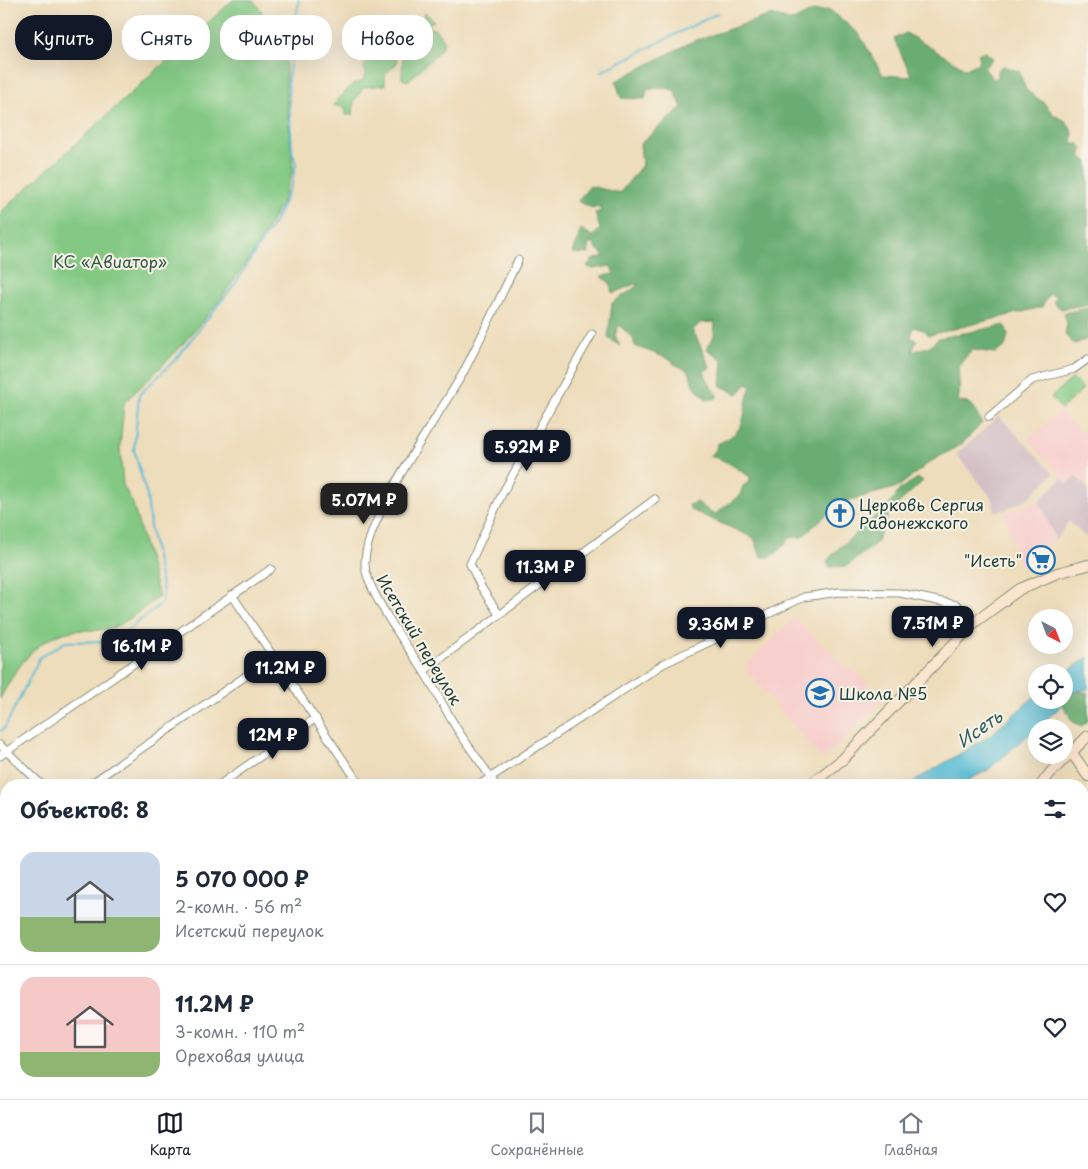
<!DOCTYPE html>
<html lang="ru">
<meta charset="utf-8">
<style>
body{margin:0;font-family:"Playpen Sans",sans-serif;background:#f2f2f3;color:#1f2937;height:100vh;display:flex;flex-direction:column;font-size:19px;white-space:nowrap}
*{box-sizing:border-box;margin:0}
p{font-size:16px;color:#747a83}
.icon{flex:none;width:28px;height:28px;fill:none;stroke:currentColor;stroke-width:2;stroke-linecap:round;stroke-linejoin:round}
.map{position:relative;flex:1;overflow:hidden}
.details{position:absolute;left:0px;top:779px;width:1089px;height:321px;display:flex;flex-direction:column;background:#fff;border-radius:20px 20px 0 0;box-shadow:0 5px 20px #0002}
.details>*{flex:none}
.hud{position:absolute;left:15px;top:15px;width:500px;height:45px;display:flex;gap:10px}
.needle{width:32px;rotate:138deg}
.buttons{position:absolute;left:1028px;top:609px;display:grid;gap:10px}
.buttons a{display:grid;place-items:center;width:45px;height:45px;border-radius:50%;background:#fff;box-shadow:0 5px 20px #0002;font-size:25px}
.price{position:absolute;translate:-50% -42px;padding:0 11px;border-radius:10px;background:#111827;color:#fff;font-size:16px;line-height:32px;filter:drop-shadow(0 1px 2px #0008)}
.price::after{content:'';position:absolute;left:50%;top:30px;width:15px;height:11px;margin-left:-8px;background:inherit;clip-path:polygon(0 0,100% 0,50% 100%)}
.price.active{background:#222;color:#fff}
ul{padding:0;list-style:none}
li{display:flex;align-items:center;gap:15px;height:125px;padding:0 20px}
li+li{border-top:1px solid #e0e1e3}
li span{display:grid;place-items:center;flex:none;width:140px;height:100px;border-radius:15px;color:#555}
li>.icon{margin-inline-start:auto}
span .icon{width:60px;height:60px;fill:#fffc;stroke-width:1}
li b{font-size:21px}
h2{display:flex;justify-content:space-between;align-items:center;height:60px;padding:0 20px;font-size:21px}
.pill{padding:0 18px;border-radius:20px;background:#fff;box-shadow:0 5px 20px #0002;font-size:18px;line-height:45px}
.pill.active{background:#111827;color:#fff}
.tab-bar{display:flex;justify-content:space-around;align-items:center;height:70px;border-top:1px solid #e0e1e3;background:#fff;font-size:14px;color:#747a83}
.tab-bar a{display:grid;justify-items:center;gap:2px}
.tab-bar .active{color:#111827}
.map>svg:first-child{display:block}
.built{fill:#f7d0ce}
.industrial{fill:#d2bec4}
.green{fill:#83c984;stroke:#51835c}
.forest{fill:#6aad72;stroke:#447553}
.water{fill:#57bcd5;stroke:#3b7c84}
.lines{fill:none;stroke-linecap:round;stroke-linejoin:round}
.stream{stroke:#57bcd5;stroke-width:2}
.street-casing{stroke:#868d78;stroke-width:9}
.secondary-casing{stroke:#868d78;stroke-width:12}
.street{stroke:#fff;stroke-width:7}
.secondary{stroke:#fbe5cf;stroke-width:10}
.labels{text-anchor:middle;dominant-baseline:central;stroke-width:4;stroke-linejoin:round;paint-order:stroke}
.park-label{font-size:16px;fill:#335944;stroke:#f7f3e8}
.poi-label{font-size:16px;fill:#1f3d34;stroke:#f7f3e8;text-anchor:start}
.street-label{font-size:16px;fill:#1f3d34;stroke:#f7f3e8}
.water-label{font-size:18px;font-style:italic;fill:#2d5d5c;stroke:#f7f3e8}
</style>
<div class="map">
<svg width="1088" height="1099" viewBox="0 0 1088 1099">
<rect width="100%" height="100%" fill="#f7f3e8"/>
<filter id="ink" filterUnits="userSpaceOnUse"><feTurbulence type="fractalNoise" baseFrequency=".02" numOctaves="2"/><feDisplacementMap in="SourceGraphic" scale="10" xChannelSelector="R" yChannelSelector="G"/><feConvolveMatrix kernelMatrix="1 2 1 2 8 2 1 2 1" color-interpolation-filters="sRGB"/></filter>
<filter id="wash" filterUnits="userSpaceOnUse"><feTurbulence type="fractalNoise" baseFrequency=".0096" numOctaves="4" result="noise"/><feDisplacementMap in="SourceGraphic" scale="20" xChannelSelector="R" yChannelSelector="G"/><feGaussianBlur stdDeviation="1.12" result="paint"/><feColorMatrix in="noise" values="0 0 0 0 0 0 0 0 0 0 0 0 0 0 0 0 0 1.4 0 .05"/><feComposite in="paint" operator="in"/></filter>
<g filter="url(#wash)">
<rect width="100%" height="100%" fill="#edb"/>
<g class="built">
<polygon points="1060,411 1081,433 1088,430 1088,489 1076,476 1067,484 1028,440"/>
<polygon points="1039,501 1056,540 1046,545 1050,561 1021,569 1004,513"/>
<polygon points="795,617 846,669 851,667 883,700 822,760 744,667"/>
</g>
<g class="industrial">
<polygon points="999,416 1054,474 1027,499 1007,509 995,512 991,497 956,454"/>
<polygon points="1076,476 1088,489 1088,535 1085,537 1069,521 1056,540 1039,501 1062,478 1067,484"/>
</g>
<g class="green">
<path d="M233,0h20l33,44v47l7,78 -11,33 -28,50 -37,52 -42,49 -51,50 -4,45 3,37 10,19 26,93c-13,8 -31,25 -45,30 -12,5 -29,2 -42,4 -36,6 -56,37 -72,68v-486z"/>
<polygon points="425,13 434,21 429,23 429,28 435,29 444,41 440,50 408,81 402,79 403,46 397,40 396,34 404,27 411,33 414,22 421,23"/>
<polygon points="381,49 379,56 396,58 397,63 385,74 385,85 364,87 354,101 353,115 346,115 346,108 333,105 353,84 362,82 366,74 364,67 372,52"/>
<polygon points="1073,378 1083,389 1061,409 1051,397"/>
</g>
<g class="forest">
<path d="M830,10l29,24 24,41 29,2 -18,-38 12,-6 60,36 12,-6 1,-10 6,-1 8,6 -9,10 9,11 5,-1v-8l5,-4 16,5 7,19 18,13 11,13 11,5 7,12 -1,11h7l4,4 -3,8 8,6v142l-27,5 -8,-7 4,-6 -8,-2 -7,13 -113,28 -5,-5 -11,-3 -2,11 6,2 -5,12 18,-6 9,-8 66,-13 3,10 -3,12 -10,6 -22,-3c-25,22 -9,24 -15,51l13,3 11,19 -20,21 -32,18 -32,25 -59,16 -37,34 -12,1c-10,10 -14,21 -29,19l-7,-19 -63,-28 -2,-5 8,-3 17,13 26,-20 3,-9 7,-4v-5c-13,-9 -25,-18 -41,-21l7,-6 1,-6c35,-15 23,-29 34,-58l-4,-3 -9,11 -17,-8 2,-26 -16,-11 7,-13 1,-14 -15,1 -7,7 17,37 -6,5 8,17 7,6 -4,4h-9l-13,-14 -4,-14 -15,-7 -2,-4 -37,-14 -2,-8 -14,-13 -4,10 5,11 -12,-8 4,-35 24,-16 1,-4 -24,10 -2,-2v-7l-10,-8 13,-2 -3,-8 -18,3 -6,-3 5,-6 12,-4 -12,-13 -4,2 1,9 -16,-1 8,-24 12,7 7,-7 -5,-16 6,-2 -3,-5 -6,2 -14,-7 12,-15 30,7 22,-28 -2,-21 42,-37 -8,-17 -12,-3 -15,3 -2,9 -24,-1 -5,-17 75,-39 80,-27 22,6 20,-10z"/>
<polygon points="1088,308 1088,339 1074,344 1065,335 1067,323 1064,313"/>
<polygon points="918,478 923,481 890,511 876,543 847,566 829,567 827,561 839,548 890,504 900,489"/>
<polygon points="1078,691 1088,693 1088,721 1081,727 1072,721 1062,703 1067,694"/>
</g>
<g class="water">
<polygon points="1088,657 1088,689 1071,692 1064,700 1064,674"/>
<polygon points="1036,695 1036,700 1064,700 1058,709 988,770 959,785 908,785 991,735"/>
<polygon points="611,1094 680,1094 672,1099 604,1099"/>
</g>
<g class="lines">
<g class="stream">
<polyline points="295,25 299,0"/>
<polyline points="600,72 718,13"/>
<polyline points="0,731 4,729 40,657 65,642 114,641 162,603 163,592 150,527 147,496 134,450 139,395 174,361 235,284 275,221 291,186 296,164 292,151 288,79 295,31"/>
</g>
</g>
</g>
<g filter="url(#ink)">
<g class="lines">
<defs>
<g id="street">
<polyline points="989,417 1032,380 1074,369 1088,359"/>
<polyline points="232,595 356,779 348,785"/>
<polyline points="498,613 481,587 470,564 502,494 592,334"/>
<polyline points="424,671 655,499"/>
<polyline points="0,745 42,785"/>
<polyline points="0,756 271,569"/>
<polyline points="89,785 273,657"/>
<polyline points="219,785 316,718"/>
<polyline points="479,785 663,664 804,597 839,592 900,593 957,605 975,622"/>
<path d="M496,785c-12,-18 -25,-35 -37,-53 -13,-20 -23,-42 -36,-62 -15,-23 -58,-81 -58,-106 -1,-46 74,-148 98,-191 19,-37 37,-75 55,-113"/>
<polyline points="0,847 6,842"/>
<polyline points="1082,925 1088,921"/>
<polyline points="0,938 6,934"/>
<polyline points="0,983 6,981"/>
<polyline points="0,1072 6,1072"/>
<polyline points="67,1094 68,1099"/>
<polyline points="312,1094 315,1099"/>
<polyline points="558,1099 560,1094"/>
<polyline points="862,1099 869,1094"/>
</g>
<g id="secondary">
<polyline points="1072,753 1088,776"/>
<polyline points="810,785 843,759 975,622 1020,589 1057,573 1088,565"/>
<polyline points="1041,785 1050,773 1088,736"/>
<polyline points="1065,1094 1069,1099"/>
<polyline points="351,1099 359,1094"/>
<polyline points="744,1099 749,1094"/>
</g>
</defs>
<use href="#street" class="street-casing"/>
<use href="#secondary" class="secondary-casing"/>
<use href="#street" class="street"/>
<use href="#secondary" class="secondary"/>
</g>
</g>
<defs>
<symbol id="church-ring" viewBox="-11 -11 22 22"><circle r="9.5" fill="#f7f3e8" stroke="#1f6fb2" stroke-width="1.5"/><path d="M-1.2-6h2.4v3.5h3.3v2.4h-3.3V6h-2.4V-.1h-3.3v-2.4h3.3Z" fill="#1f6fb2"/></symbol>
<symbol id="supermarket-ring" viewBox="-11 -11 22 22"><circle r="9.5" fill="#f7f3e8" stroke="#1f6fb2" stroke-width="1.5"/><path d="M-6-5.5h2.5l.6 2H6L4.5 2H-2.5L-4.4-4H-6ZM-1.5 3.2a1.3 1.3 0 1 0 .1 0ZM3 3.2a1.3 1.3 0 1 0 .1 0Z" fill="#1f6fb2"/></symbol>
<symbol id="school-ring" viewBox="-11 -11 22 22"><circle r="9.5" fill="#f7f3e8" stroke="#1f6fb2" stroke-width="1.5"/><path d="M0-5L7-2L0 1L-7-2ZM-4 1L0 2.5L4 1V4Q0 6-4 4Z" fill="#1f6fb2"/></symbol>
</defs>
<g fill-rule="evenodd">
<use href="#church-ring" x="824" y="497" width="32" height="32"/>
<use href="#supermarket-ring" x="1025" y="544" width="32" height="32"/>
<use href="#school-ring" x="804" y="677" width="32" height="32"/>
</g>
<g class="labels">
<g class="park-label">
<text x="110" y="261">КС «Авиатор»</text>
</g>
<g class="poi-label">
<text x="859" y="504">Церковь Сергия<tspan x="859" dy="18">Радонежского</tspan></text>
<text x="1022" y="560" text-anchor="end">"Исеть"</text>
<text x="839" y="693">Школа №5</text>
</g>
<g class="street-label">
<text transform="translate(420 639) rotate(59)">Исетский переулок</text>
</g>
<g class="water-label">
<text transform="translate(979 728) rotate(-35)">Исеть</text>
</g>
</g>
</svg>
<div class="buttons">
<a><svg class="needle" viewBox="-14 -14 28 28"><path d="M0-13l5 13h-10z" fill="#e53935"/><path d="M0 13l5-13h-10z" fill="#747a83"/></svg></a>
<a><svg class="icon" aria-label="locate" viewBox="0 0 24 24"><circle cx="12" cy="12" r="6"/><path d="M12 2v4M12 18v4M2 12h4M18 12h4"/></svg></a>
<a><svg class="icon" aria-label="layers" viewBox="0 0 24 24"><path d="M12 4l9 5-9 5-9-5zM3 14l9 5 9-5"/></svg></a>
</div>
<b class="price" style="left:527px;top:472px">5.92M ₽</b>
<b class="price active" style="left:364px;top:525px">5.07M ₽</b>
<b class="price" style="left:545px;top:592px">11.3M ₽</b>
<b class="price" style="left:933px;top:648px">7.51M ₽</b>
<b class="price" style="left:721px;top:649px">9.36M ₽</b>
<b class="price" style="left:142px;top:671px">16.1M ₽</b>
<b class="price" style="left:285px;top:693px">11.2M ₽</b>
<b class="price" style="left:273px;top:760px">12M ₽</b>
<div class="hud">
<a class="pill active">Купить</a>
<a class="pill">Снять</a>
<a class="pill">Фильтры</a>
<a class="pill">Новое</a>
</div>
<section class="details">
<h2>Объектов: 8<svg class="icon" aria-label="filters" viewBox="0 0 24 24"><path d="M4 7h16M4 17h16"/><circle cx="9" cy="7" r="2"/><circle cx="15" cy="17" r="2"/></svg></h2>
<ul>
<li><span style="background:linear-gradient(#c9d6e8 65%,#8fb573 0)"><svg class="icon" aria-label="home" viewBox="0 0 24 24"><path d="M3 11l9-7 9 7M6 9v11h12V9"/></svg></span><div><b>5 070 000 ₽</b><p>2-комн. · 56 m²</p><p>Исетский переулок</p></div><svg class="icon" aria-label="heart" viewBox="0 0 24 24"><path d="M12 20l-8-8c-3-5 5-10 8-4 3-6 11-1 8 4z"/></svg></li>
<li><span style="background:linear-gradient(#f6c9c9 75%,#8fb573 0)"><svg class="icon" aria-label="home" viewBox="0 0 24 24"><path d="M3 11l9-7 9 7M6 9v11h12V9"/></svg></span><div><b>11.2M ₽</b><p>3-комн. · 110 m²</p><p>Ореховая улица</p></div><svg class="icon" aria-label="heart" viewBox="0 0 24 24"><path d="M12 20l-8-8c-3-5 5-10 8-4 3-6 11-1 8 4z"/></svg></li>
</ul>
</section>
</div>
<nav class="tab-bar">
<a class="active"><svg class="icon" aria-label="map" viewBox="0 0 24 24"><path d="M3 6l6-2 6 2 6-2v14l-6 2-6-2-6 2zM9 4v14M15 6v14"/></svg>Карта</a>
<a><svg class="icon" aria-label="saved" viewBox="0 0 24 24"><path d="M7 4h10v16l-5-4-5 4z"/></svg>Сохранённые</a>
<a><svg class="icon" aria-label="home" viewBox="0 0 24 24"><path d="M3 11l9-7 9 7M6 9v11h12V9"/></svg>Главная</a>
</nav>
